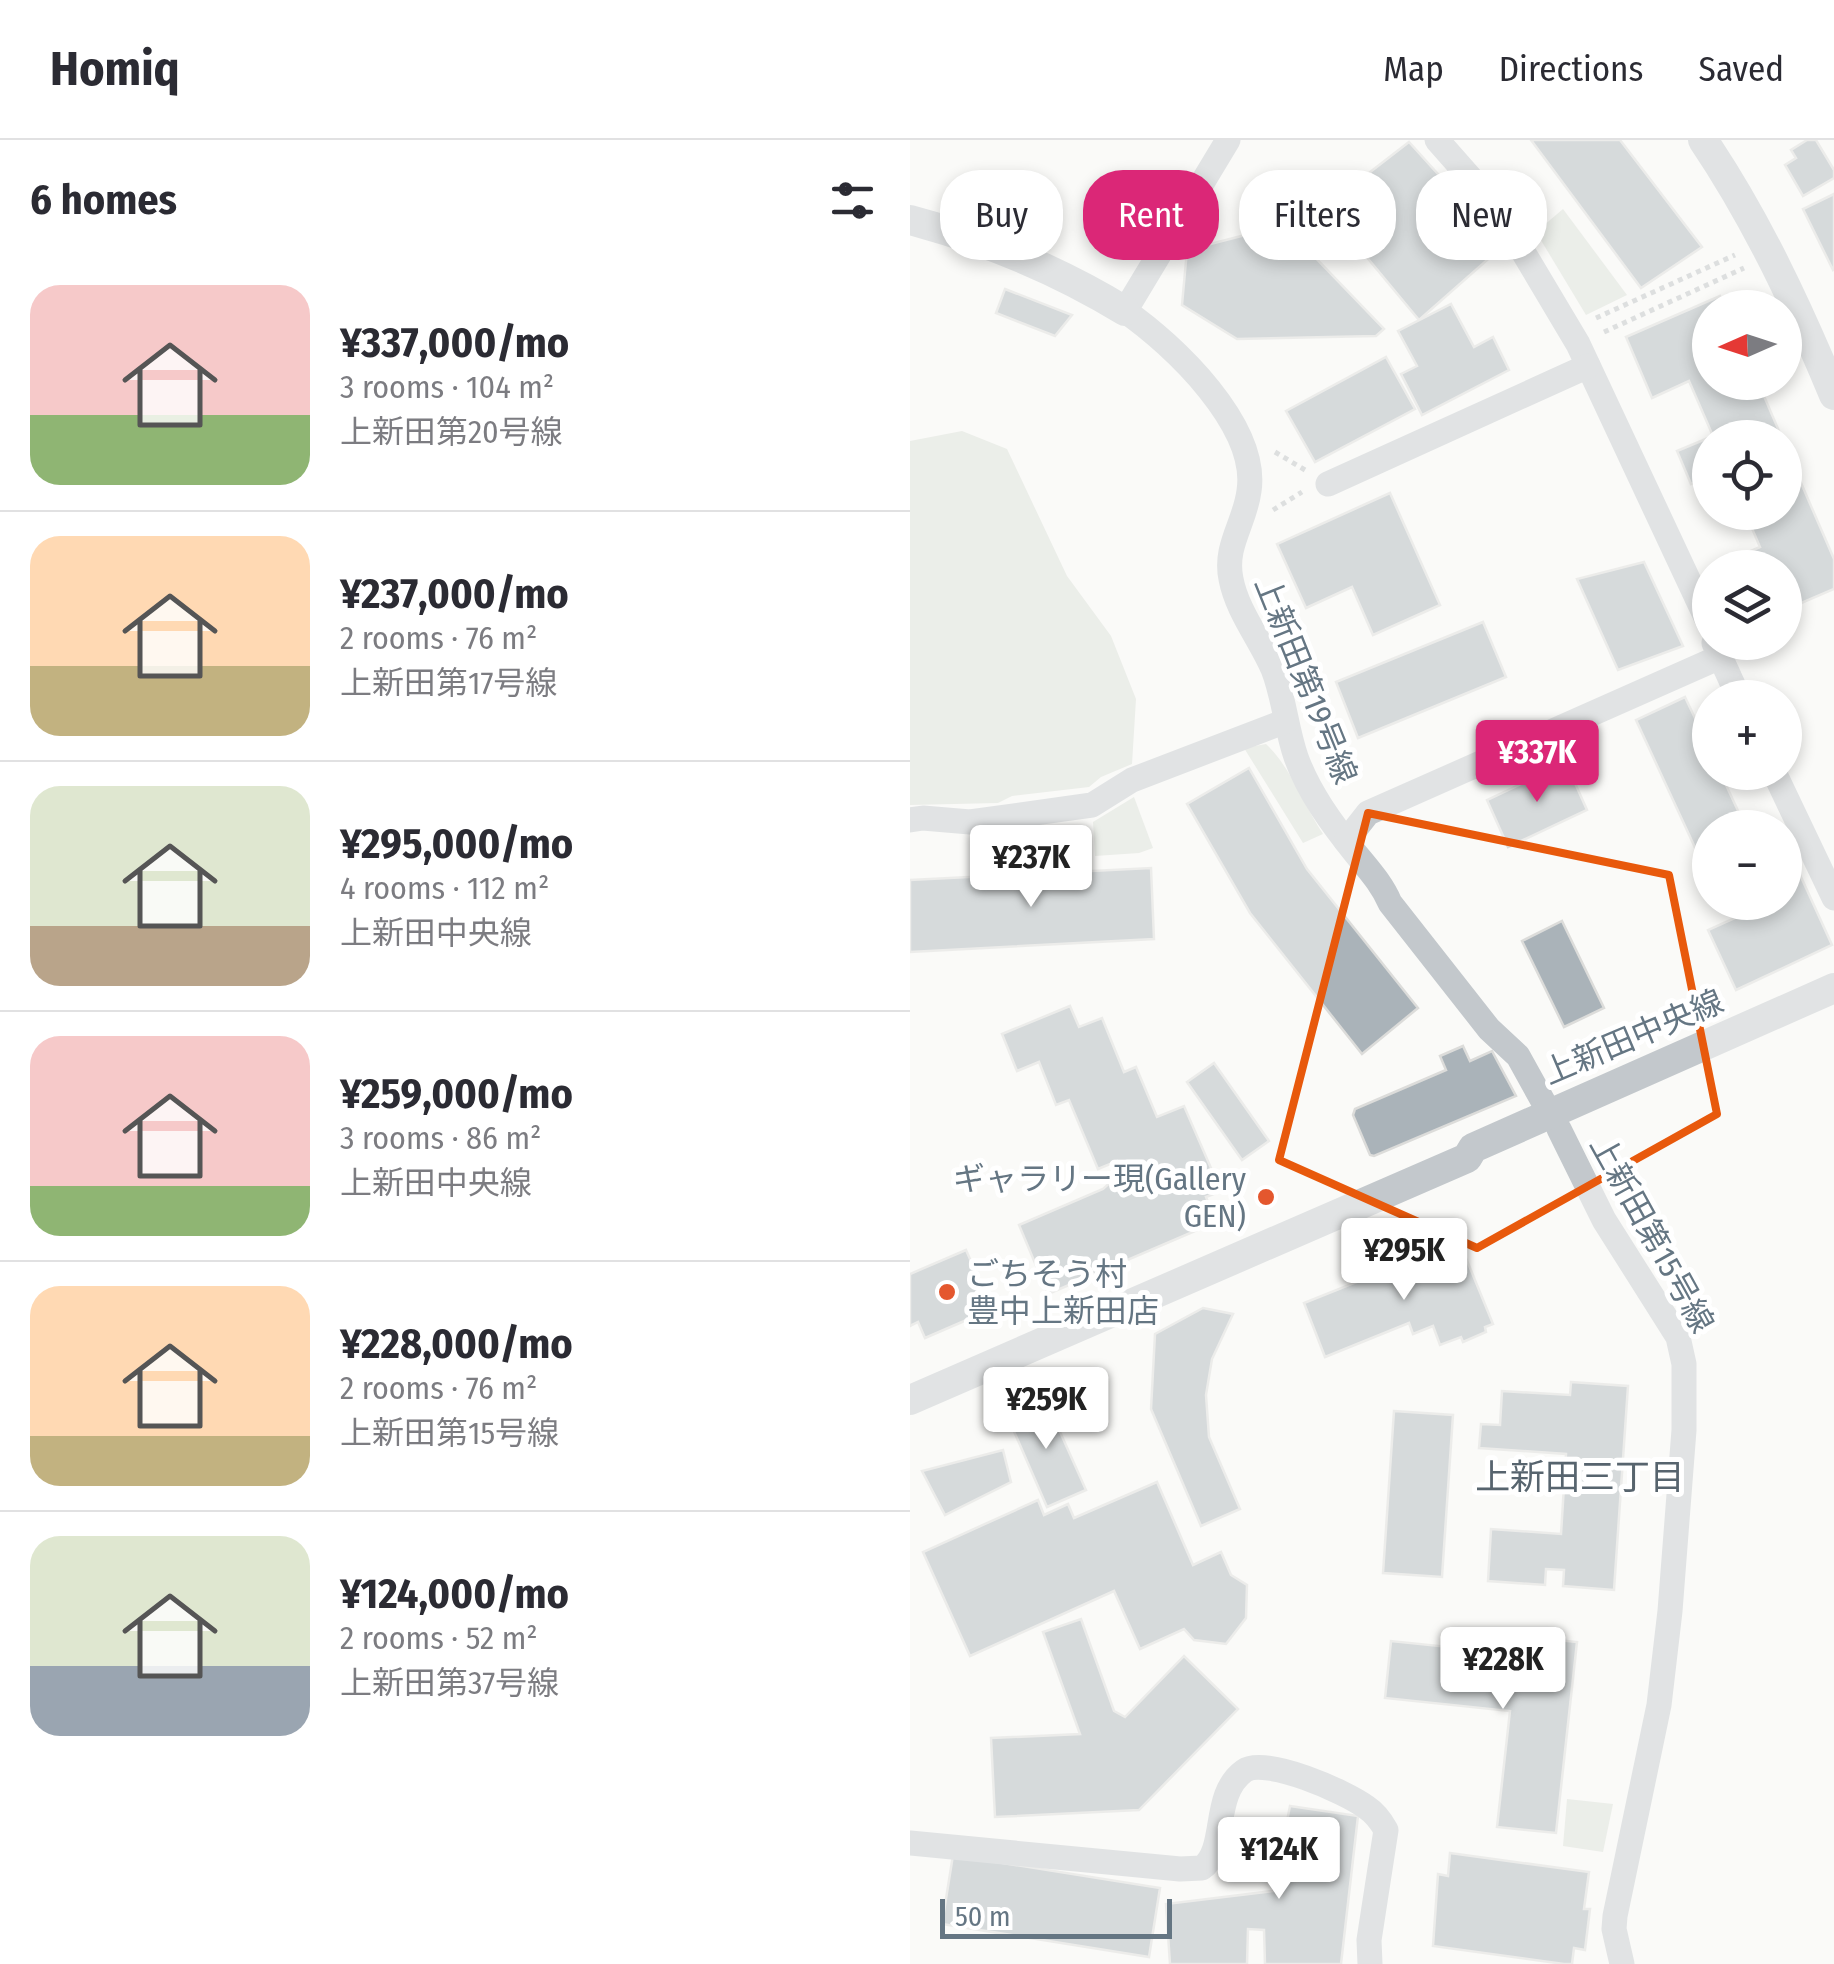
<!DOCTYPE html>
<meta charset="utf-8">
<style>
body{margin:0;font-family:"Fira Sans Condensed","Noto Sans JP",sans-serif;background:#f7f7f7;color:#2b2b33;height:100vh;display:flex;flex-direction:column;font-size:38px;white-space:nowrap}
*{box-sizing:border-box;margin:0}
p{font-size:32px;color:#7c7c81}
.icon{flex:none;width:55px;height:55px;fill:none;stroke:currentColor;stroke-width:2;stroke-linecap:round;stroke-linejoin:round}
.map{position:relative;flex:1;overflow:hidden}
.sheet{display:flex;flex-direction:column;background:#fff;width:910px}
.sheet>*{flex:none}
.guide{position:absolute;left:30px;top:30px;width:742px;height:90px;display:flex;gap:20px}
.needle{width:65px;rotate:267deg}
.controls{position:absolute;left:782px;top:150px;display:grid;gap:20px}
.controls a{display:grid;place-items:center;width:110px;height:110px;border-radius:50%;background:#fff;box-shadow:0 5px 15px #0003;font-size:50px}
.scale{position:absolute;left:30px;bottom:25px;width:232px;box-sizing:border-box;padding-left:10px;border:5px solid #657683;border-top:0;font-size:28px;line-height:35px;white-space:nowrap;color:#657683;-webkit-text-stroke:8px #fff;paint-order:stroke}
.price{position:absolute;translate:-50% -85px;padding:0 22px;border-radius:10px;background:#fff;color:#222;font-size:32px;line-height:65px;filter:drop-shadow(0 2px 5px #0008)}
.price::after{content:'';position:absolute;left:50%;top:60px;width:30px;height:22px;margin-left:-15px;background:inherit;clip-path:polygon(0 0,100% 0,50% 100%)}
.price.active{background:#db2777;color:#fff}
ul{padding:0;list-style:none}
li{display:flex;align-items:center;gap:30px;height:250px;padding:0 30px}
li+li{border-top:2px solid #e1e1e2}
li span{display:grid;place-items:center;flex:none;width:280px;height:200px;border-radius:30px;color:#555}
li>.icon{margin-inline-start:auto}
span .icon{width:120px;height:120px;fill:#fffc;stroke-width:1}
li b{font-size:42px}
h2{display:flex;justify-content:space-between;align-items:center;height:120px;padding:0 30px;font-size:42px}
.pill{padding:0 35px;border-radius:40px;background:#fff;box-shadow:0 5px 15px #0003;font-size:35px;line-height:90px}
.pill.active{background:#db2777;color:#fff}
header{display:flex;align-items:center;gap:60px;box-sizing:border-box;height:140px;padding:0 50px;background:#fff;border-bottom:2px solid #e1e1e2}
header strong{font-size:48px}
nav{display:flex;gap:55px;margin-inline-start:auto;font-size:35px}
main{display:flex;flex:1;min-height:0}
.map>svg:first-child{display:block}
.green{fill:#dadfd7}
.building{fill:#aab3b9;stroke:#dcdcda;stroke-width:2.5}
.lines{fill:none;stroke-linecap:round;stroke-linejoin:round}
.path{stroke:#bbbfc2;stroke-width:5;stroke-dasharray:5 5;stroke-linecap:butt}
.minor{stroke:#c3c8cc;stroke-width:25}
.tertiary{stroke:#c3c8cc;stroke-width:30}
.marked{fill:none;stroke:#e8590c;stroke-width:8;stroke-linejoin:round}
.poi-dot{fill:#e4572e;stroke:#fff;stroke-width:4}
.labels{text-anchor:middle;dominant-baseline:central;stroke-width:10;stroke-linejoin:round;paint-order:stroke}
.street-label{font-size:32px;fill:#657683;stroke:#fff}
.poi-label{font-size:32px;fill:#657683;stroke:#fff;text-anchor:end}
.neighbourhood-label{font-size:35px;fill:#57646e;stroke:#fff}
</style>
<header>
<strong>Homiq</strong>
<nav><a>Map</a><a>Directions</a><a>Saved</a></nav>
</header>
<main>
<section class="sheet">
<h2>6 homes<svg class="icon" aria-label="filters" viewBox="0 0 24 24"><path d="M4 7h16M4 17h16"/><circle cx="9" cy="7" r="2"/><circle cx="15" cy="17" r="2"/></svg></h2>
<ul>
<li><span style="background:linear-gradient(#f6c9c9 65%,#8fb573 0)"><svg class="icon" aria-label="home" viewBox="0 0 24 24"><path d="M3 11l9-7 9 7M6 9v11h12V9"/></svg></span><div><b>¥337,000/mo</b><p>3 rooms · 104 m²</p><p>上新田第20号線</p></div></li>
<li><span style="background:linear-gradient(#ffd9b3 65%,#c2b280 0)"><svg class="icon" aria-label="home" viewBox="0 0 24 24"><path d="M3 11l9-7 9 7M6 9v11h12V9"/></svg></span><div><b>¥237,000/mo</b><p>2 rooms · 76 m²</p><p>上新田第17号線</p></div></li>
<li><span style="background:linear-gradient(#dfe7d0 70%,#b9a48a 0)"><svg class="icon" aria-label="home" viewBox="0 0 24 24"><path d="M3 11l9-7 9 7M6 9v11h12V9"/></svg></span><div><b>¥295,000/mo</b><p>4 rooms · 112 m²</p><p>上新田中央線</p></div></li>
<li><span style="background:linear-gradient(#f6c9c9 75%,#8fb573 0)"><svg class="icon" aria-label="home" viewBox="0 0 24 24"><path d="M3 11l9-7 9 7M6 9v11h12V9"/></svg></span><div><b>¥259,000/mo</b><p>3 rooms · 86 m²</p><p>上新田中央線</p></div></li>
<li><span style="background:linear-gradient(#ffd9b3 75%,#c2b280 0)"><svg class="icon" aria-label="home" viewBox="0 0 24 24"><path d="M3 11l9-7 9 7M6 9v11h12V9"/></svg></span><div><b>¥228,000/mo</b><p>2 rooms · 76 m²</p><p>上新田第15号線</p></div></li>
<li><span style="background:linear-gradient(#dfe7d0 65%,#9aa5b1 0)"><svg class="icon" aria-label="home" viewBox="0 0 24 24"><path d="M3 11l9-7 9 7M6 9v11h12V9"/></svg></span><div><b>¥124,000/mo</b><p>2 rooms · 52 m²</p><p>上新田第37号線</p></div></li>
</ul>
</section>
<div class="map">
<svg width="924" height="1824" viewBox="0 0 924 1824">
<rect width="100%" height="100%" fill="#fafaf8"/>
<g class="green">
<polygon points="653,69 717,155 676,175 626,92"/>
<polygon points="52,291 97,309 157,436 201,496 226,559 222,624 191,637 179,647 102,656 88,663 0,665 0,301"/>
<path d="M356,604c26,25 37,60 57,90l-20,9 -59,-95z"/>
<polygon points="224,657 243,708 229,713 185,716 183,682"/>
<polygon points="657,1659 703,1664 693,1712 653,1706"/>
</g>
<g class="building">
<polygon points="621,0 710,0 792,107 731,148"/>
<polygon points="897,0 906,0 924,30 924,38 893,56 875,25 886,18 881,10"/>
<polygon points="499,2 593,106 509,180 415,67"/>
<polygon points="924,54 924,129 923,130 893,69"/>
<polygon points="374,85 474,189 466,196 327,199 272,165 277,110"/>
<polygon points="95,149 162,175 145,196 86,173"/>
<polygon points="810,156 815,168 800,168 800,242 848,242 872,298 800,298 800,335 781,344 767,311 803,296 779,241 742,258 716,197"/>
<polygon points="541,164 564,207 583,197 599,230 512,275 491,234 507,226 488,191"/>
<polygon points="476,217 505,269 405,322 376,271"/>
<polygon points="875,306 924,419 924,449 875,470 875,428 823,428 820,420 850,407 835,372 875,372"/>
<polygon points="480,353 530,465 463,495 442,447 396,468 367,404"/>
<polygon points="734,422 773,506 708,530 667,439"/>
<polygon points="573,482 596,537 448,598 426,542"/>
<polygon points="775,557 800,610 800,632 810,632 836,688 800,688 800,740 726,580"/>
<polygon points="656,623 677,670 598,707 577,660"/>
<polygon points="339,628 397,729 508,868 452,914 340,773 277,664"/>
<polygon points="876,704 922,805 826,850 798,790 838,772 834,762 875,762"/>
<polygon points="241,728 244,799 0,812 0,740"/>
<polygon points="652,781 694,868 654,887 612,801"/>
<polygon points="160,866 169,887 192,878 214,932 226,927 247,977 274,966 311,1051 296,1057 306,1082 138,1154 109,1085 193,1049 212,1032 207,1021 188,1029 159,960 146,965 129,922 107,931 92,894"/>
<polygon points="553,906 560,921 582,911 606,956 464,1016 460,1015 443,975 445,969 536,930 530,916"/>
<polygon points="304,923 359,1001 332,1020 277,942"/>
<polygon points="549,1101 583,1184 575,1187 576,1192 553,1202 551,1197 530,1205 523,1186 503,1194 499,1183 415,1217 394,1163"/>
<polygon points="56,1110 82,1169 15,1198 8,1182 0,1186 0,1134"/>
<polygon points="293,1168 323,1174 302,1219 296,1255 299,1297 330,1369 291,1386 241,1269 245,1194"/>
<polygon points="661,1242 718,1246 704,1450 653,1446 654,1430 636,1429 635,1445 578,1441 581,1389 651,1394 656,1314 569,1308 571,1284 590,1285 592,1251 660,1255"/>
<polygon points="134,1256 176,1350 137,1367 96,1273"/>
<polygon points="484,1271 543,1275 532,1437 473,1433"/>
<polygon points="93,1310 101,1342 35,1375 12,1331"/>
<polygon points="247,1342 283,1425 311,1412 321,1435 337,1445 336,1478 316,1504 284,1500 274,1489 230,1509 204,1451 60,1516 13,1412 128,1360 134,1375 158,1364 164,1378"/>
<polygon points="171,1479 204,1571 215,1577 274,1516 328,1569 229,1670 85,1677 81,1598 170,1594 133,1492"/>
<polygon points="608,1496 667,1502 646,1693 587,1687 600,1571 475,1558 481,1501 606,1514"/>
<polygon points="380,1666 448,1676 431,1824 355,1824 354,1790 338,1789 337,1824 260,1824 256,1764 363,1751"/>
<polygon points="540,1713 679,1732 674,1769 680,1769 675,1810 664,1808 662,1824 654,1824 523,1806 528,1734 538,1736"/>
<polygon points="43,1715 250,1748 239,1817 32,1784"/>
</g>
<g class="lines">
<g class="path">
<polyline points="686,178 825,115"/>
<polyline points="694,192 834,128"/>
<polyline points="365,312 395,330"/>
<polyline points="363,370 392,352"/>
</g>
<g class="minor">
<path d="M318,0l-103,171c49,34 134,115 124,180 -4,32 -25,55 -18,88 6,32 29,60 42,90 11,28 13,59 23,88 13,36 36,67 60,97 13,16 26,30 34,49l99,126 29,27 31,56"/>
<polyline points="527,0 587,68 668,204 800,486"/>
<polyline points="418,344 678,226"/>
<polyline points="804,503 829,558"/>
<polyline points="864,632 924,758"/>
<polyline points="0,680 13,678 60,682 182,665 222,640 376,581"/>
<polyline points="436,701 458,673 810,517"/>
<polyline points="649,989 694,1080 768,1197 774,1224 774,1290 760,1471 749,1565 705,1776 704,1789 712,1824"/>
<path d="M0,1703l270,26 22,-1c26,-19 9,-73 42,-97 21,-15 102,21 122,36 9,6 15,14 20,23l-17,110 1,24"/>
</g>
<g class="tertiary">
<path d="M793,0c54,80 94,166 131,255"/>
<path d="M0,80c75,20 148,50 215,91"/>
<polyline points="0,1260 557,1018 563,1008 924,848"/>
</g>
</g>
<path d="M0 0H924V1824H0ZM458,673l301,62 48,239 -240,134 -198,-88z" fill="#fafaf8" fill-opacity=".55" fill-rule="evenodd"/>
<path class="marked" d="M458,673l301,62 48,239 -240,134 -198,-88z"/>
<g class="poi-dot">
<circle cx="356" cy="1057" r="10"/>
<circle cx="37" cy="1152" r="10"/>
</g>
<g class="labels">
<g class="street-label">
<text transform="translate(396 540) rotate(68)">上新田第19号線</text>
<text transform="translate(723 897) rotate(-23)">上新田中央線</text>
<text transform="translate(742 1094) rotate(61)">上新田第15号線</text>
</g>
<g class="poi-label">
<text x="336" y="1039">ギャラリー現(Gallery<tspan x="336" dy="37">GEN)</tspan></text>
<text x="57" y="1134" text-anchor="start">ごちそう村<tspan x="57" dy="37">豊中上新田店</tspan></text>
</g>
<g class="neighbourhood-label">
<text x="670" y="1337">上新田三丁目</text>
</g>
</g>
</svg>
<div class="controls">
<a><svg class="needle" viewBox="-14 -14 28 28"><path d="M0-13l5 13h-10z" fill="#e53935"/><path d="M0 13l5-13h-10z" fill="#7c7c81"/></svg></a>
<a><svg class="icon" aria-label="locate" viewBox="0 0 24 24"><circle cx="12" cy="12" r="6"/><path d="M12 2v4M12 18v4M2 12h4M18 12h4"/></svg></a>
<a><svg class="icon" aria-label="layers" viewBox="0 0 24 24"><path d="M12 4l9 5-9 5-9-5zM3 14l9 5 9-5"/></svg></a>
<a>+</a>
<a>−</a>
</div>
<div class="scale">50 m</div>
<b class="price active" style="left:627px;top:665px">¥337K</b>
<b class="price" style="left:121px;top:770px">¥237K</b>
<b class="price" style="left:494px;top:1163px">¥295K</b>
<b class="price" style="left:136px;top:1312px">¥259K</b>
<b class="price" style="left:593px;top:1572px">¥228K</b>
<b class="price" style="left:369px;top:1762px">¥124K</b>
<div class="guide">
<a class="pill">Buy</a>
<a class="pill active">Rent</a>
<a class="pill">Filters</a>
<a class="pill">New</a>
</div>
</div>
</main>
